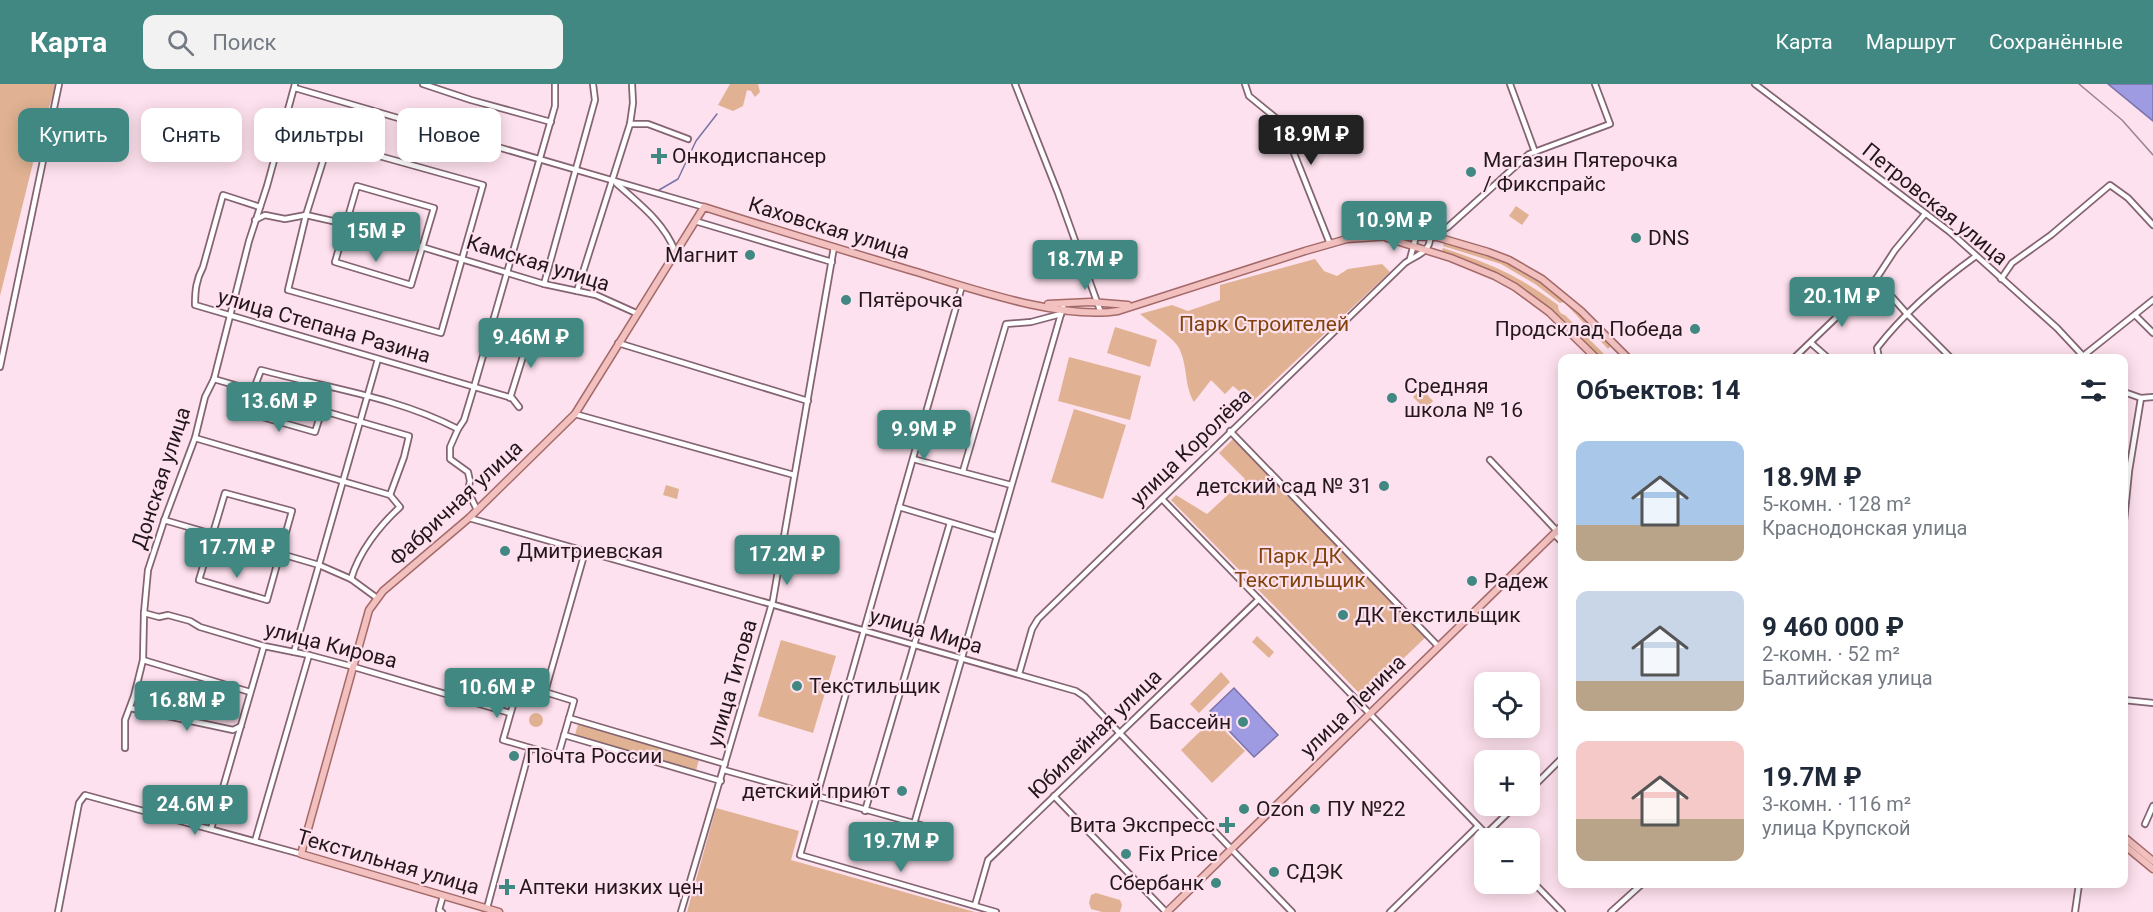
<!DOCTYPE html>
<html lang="ru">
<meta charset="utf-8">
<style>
body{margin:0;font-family:Roboto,sans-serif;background:#f2f2f3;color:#1f2937;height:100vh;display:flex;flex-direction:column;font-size:22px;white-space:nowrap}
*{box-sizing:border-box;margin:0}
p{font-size:20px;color:#747a83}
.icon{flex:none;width:33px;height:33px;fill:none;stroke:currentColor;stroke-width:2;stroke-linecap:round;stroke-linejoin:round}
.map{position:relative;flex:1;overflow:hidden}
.details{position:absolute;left:1558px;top:270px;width:570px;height:534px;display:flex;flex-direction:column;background:#fff;border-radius:12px;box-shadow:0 3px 15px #0003}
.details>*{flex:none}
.hud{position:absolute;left:18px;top:24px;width:570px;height:54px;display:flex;gap:12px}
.fabs{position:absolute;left:1474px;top:588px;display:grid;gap:12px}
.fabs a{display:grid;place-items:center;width:66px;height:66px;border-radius:12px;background:#fff;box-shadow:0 3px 15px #0003;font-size:30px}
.price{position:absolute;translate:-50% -51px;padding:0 14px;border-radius:6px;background:#418882;color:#fff;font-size:20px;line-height:39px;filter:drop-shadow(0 2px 3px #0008)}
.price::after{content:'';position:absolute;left:50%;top:36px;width:18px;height:14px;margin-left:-9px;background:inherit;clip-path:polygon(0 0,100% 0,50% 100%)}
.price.selected{background:#222;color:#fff}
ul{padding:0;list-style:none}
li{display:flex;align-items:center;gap:18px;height:150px;padding:0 18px}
li span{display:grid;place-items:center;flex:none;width:168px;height:120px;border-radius:12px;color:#555}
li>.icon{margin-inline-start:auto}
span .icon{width:72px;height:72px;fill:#fffc;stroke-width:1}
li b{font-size:26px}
h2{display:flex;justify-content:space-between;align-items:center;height:72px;padding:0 18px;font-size:26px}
.tag{padding:0 21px;border-radius:12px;background:#fff;box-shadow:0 3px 15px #0003;font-size:21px;line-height:54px}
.tag.selected{background:#418882;color:#fff}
header{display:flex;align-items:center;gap:36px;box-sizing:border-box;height:84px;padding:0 30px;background:#418882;color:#fff}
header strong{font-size:28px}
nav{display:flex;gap:33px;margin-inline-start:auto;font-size:21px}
.search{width:420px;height:54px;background:#f2f2f3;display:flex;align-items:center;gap:15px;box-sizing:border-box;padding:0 21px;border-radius:12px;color:#747a83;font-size:22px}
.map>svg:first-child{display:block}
.green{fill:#e0b293}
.water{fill:#9e9be2;stroke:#7973a7;stroke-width:1.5}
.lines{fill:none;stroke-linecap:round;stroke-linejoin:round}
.stream{stroke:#7973a7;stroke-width:1.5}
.minor-casing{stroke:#846472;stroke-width:8}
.major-casing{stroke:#a46a69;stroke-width:9}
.minor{stroke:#fff;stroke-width:4.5}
.major{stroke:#f2c0be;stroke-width:6}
.rail{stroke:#9a848e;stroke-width:1.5}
.poi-dot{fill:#418882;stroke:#fee1ee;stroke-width:2}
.labels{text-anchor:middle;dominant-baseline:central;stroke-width:4.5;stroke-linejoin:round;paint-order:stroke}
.poi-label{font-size:21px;fill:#23171c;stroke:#fee1ee;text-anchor:start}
.street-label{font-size:21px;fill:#23171c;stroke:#fee1ee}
.park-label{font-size:21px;fill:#81430c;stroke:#fee1ee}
</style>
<header>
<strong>Карта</strong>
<div class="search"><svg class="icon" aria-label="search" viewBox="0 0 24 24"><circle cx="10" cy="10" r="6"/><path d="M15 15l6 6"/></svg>Поиск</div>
<nav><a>Карта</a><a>Маршрут</a><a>Сохранённые</a></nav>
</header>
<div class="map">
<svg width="2153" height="828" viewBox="0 0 2153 828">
<rect width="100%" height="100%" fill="#fee1ee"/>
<g class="green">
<polygon points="0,0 56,0 36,67 0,212"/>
<polygon points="730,0 758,0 760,8 755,13 751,7 747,6 743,22 733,27 718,21"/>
<polygon points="1516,122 1529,131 1522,141 1509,132"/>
<path d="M1444,158c46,11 88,30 125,61 15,12 29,28 43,42l-4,4 -44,-47 -4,1 -25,-19 -34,-20 -58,-18z"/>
<path d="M1443,164c48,16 75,27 115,57 0,5 2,9 7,10l39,39 -5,4c-29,-29 -59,-63 -96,-82 -20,-10 -41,-16 -62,-23z"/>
<path d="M1315,175l9,12 13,5 11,-7 34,-5 8,8 -138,130 -19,-16 -8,8 -14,-14 -17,22c-10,-16 -6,-36 -15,-54 -5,-10 -30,-26 -39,-34l32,-9 16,6 32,-11v-15z"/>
<polygon points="1115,243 1157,256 1150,283 1107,269"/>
<polygon points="1069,273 1141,292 1130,336 1058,317"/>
<polygon points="1422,305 1433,317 1425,325 1413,313"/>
<polygon points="1074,325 1126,341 1103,415 1051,398"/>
<polygon points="1235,353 1428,551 1363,613 1171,416 1176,411 1207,430 1245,395 1219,369"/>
<polygon points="666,401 679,405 677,415 663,411"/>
<polygon points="1257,552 1274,568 1269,574 1252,558"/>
<polygon points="781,556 836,572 813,649 758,632"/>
<polygon points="1221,588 1230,598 1199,629 1190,620"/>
<circle cx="536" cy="636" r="7"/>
<polygon points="1213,635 1245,667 1212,699 1181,666"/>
<polygon points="578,640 699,675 696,687 575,651"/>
<polygon points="716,724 799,747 791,776 975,828 687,828"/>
<polygon points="1096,809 1120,816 1122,821 1120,828 1102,828 1091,825 1089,819 1091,811"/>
</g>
<g class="water">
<polygon points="2108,0 2153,0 2153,37"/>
<polygon points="1234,604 1278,651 1254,673 1210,627"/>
</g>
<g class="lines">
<polyline class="stream" points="659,106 678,95 696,57 717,30"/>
<defs>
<g id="minor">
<polyline points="423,0 471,16 551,38"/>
<polyline points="1015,0 1058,109 1101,229"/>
<polyline points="1245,0 1249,12 1282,39 1330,160"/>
<polyline points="1510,0 1535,68"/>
<polyline points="1755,0 1950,148 2057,244 2085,274"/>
<polyline points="295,4 704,123"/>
<polyline points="630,40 648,40 688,55"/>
<polygon points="329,58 483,101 441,249 288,206 306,131"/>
<path d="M616,99c23,21 47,38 59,68"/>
<polygon points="357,102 434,124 411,201 335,178"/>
<path d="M260,123l-37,-12 -20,72c-7,13 -8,24 -8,38l317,93 7,9"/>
<polyline points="255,136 265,131 285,135 306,131 346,140 544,200 596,211 636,229"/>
<polyline points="695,137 832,178"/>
<polyline points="1410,175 1416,152"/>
<polyline points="1876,195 1908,231 1951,274"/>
<polyline points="2001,195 2012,179 2051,151 2110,101 2128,114 2153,141"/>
<polyline points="544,200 595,16 593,0"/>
<polyline points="962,202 800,771 996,828"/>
<polyline points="577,207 630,40 633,19 632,0"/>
<polyline points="2135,231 2153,249"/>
<polyline points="618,259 808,317"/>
<polyline points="1811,259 1828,274"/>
<polyline points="2083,272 2153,216"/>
<polyline points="1794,274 1843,227 1861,207 1876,195 1895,166 1925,130"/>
<path d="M1879,274l-2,-10c27,-35 63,-66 99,-92"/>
<polyline points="0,283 59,0"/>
<polyline points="214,295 409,352 404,373 390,411"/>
<path d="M253,307l8,-21c66,18 136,27 197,59l-8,18v12l18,13 2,9 -2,10 9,19"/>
<polyline points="255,307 248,329 315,348 322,326"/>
<polyline points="2124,308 2141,314 2153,313"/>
<polyline points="510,314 530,250"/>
<polyline points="575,330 794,391"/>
<polyline points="458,345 464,336 474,303 555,22 555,0"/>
<polyline points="1230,347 1438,562"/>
<path d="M195,354l195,57 10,12c-21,19 -41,45 -49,72"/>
<polyline points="913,375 1011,401"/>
<polyline points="1490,376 1557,447"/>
<polyline points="963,387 1006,240 1031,238 1061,230"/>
<polygon points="225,409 292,427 267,516 199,496"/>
<polyline points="1162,415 1490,754"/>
<polyline points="899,423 996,452"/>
<polyline points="469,434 1076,607 1085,613 1292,828"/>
<polyline points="164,436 319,481 351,495 377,514"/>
<polyline points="2124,437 2129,387 2141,314"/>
<polyline points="1554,450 1563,459"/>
<polyline points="144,529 159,533 168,531 190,537 200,543 264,562 309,571 354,583 510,629"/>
<polyline points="294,568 378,275"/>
<polyline points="143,576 250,608"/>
<path d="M1019,590l13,-45 6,-10 367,-356c10,-7 26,-11 25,-26l18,-10 81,-73 81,-30 -15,-40"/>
<polygon points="519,600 574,617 558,672 503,656"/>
<polyline points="545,608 585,468"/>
<polyline points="2124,616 2153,619"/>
<polyline points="130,624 233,646 241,642"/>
<polyline points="569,634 725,680"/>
<polyline points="564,651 721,697"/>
<polyline points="125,664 125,636 134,612 143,576 144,529 148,486 165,434 195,354 205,313 214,295 249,157 267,102 295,0"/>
<polyline points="724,686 942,747"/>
<polyline points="1530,706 1563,673"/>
<polyline points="1054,712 1166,828"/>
<polyline points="865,727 950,439"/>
<polyline points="914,740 1063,223"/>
<polyline points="2145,740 2153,722"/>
<polyline points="211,745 264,562"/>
<polyline points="1486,750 1515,722"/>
<polyline points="255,757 309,571"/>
<polyline points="1530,795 1562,828"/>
<polyline points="975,821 988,776 1259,515"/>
<polyline points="487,824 530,664"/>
<polyline points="58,828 79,719 85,711 301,770"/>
<polyline points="442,828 439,826 443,812"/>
<polyline points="681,828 773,516 834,163"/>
<polyline points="1390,828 1478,742"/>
<polyline points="1611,828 1642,800"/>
<polyline points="2075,828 2079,800"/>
</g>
<g id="major">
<polyline points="1387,154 1451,174 1495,192 1515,203 1549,228 1596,274"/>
<polyline points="1048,220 1090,218 1128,221"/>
<polyline points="2124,753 2153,777"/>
<polyline points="2124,761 2153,785"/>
<path d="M499,828l-198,-58 68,-244 14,-19 86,-73 106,-104 129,-207c69,22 139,43 209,64 57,17 146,49 205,40l187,-60 42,-12 45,-3 45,1 51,15 21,8 33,19 39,32 47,47"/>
<polyline points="1167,828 1563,441"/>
</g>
</defs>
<use href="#minor" class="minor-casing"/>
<use href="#major" class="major-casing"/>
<use href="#minor" class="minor"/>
<use href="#major" class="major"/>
<polyline class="rail" points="2079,0 2122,36 2153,71"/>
</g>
<g class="poi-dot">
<path d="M656 63h6v6h6v6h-6v6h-6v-6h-6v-6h6z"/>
<circle cx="1471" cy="88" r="6"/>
<circle cx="1636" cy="154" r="6"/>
<circle cx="750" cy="171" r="6"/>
<circle cx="846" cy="216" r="6"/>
<circle cx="1695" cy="245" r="6"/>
<circle cx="1392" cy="314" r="6"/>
<circle cx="1384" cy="402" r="6"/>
<circle cx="505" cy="467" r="6"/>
<circle cx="1472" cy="497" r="6"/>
<circle cx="1343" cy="531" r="6"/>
<circle cx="797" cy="602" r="6"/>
<circle cx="1243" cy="638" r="6"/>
<circle cx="514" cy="672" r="6"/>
<circle cx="902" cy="707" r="6"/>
<circle cx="1244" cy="725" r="6"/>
<circle cx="1315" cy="725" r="6"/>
<path d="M1224 732h6v6h6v6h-6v6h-6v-6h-6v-6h6z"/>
<circle cx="1126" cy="770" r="6"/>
<circle cx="1274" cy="788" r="6"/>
<circle cx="1216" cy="799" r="6"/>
<path d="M504 794h6v6h6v6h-6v6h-6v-6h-6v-6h6z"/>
</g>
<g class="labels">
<g class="poi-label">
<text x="672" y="72">Онкодиспансер</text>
<text x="1483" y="76">Магазин Пятерочка<tspan x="1483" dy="24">/ Фикспрайс</tspan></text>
<text x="1648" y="154">DNS</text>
<text x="738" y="171" text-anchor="end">Магнит</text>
<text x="858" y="216">Пятёрочка</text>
<text x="1683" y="245" text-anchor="end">Продсклад Победа</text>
<text x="1404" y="302">Средняя<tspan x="1404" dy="24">школа № 16</tspan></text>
<text x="1372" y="402" text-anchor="end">детский сад № 31</text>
<text x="517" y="467">Дмитриевская</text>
<text x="1484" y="497">Радеж</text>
<text x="1355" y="531">ДК Текстильщик</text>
<text x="809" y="602">Текстильщик</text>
<text x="1231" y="638" text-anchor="end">Бассейн</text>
<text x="526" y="672">Почта России</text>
<text x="890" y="707" text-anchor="end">детский приют</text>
<text x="1256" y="725">Ozon</text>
<text x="1327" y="725">ПУ №22</text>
<text x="1215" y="741" text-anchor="end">Вита Экспресс</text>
<text x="1138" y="770">Fix Price</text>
<text x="1286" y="788">СДЭК</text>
<text x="1204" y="799" text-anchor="end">Сбербанк</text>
<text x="519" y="803">Аптеки низких цен</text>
</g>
<g class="street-label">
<text transform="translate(1935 120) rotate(39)">Петровская улица</text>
<text transform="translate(829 144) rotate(17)">Каховская улица</text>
<text transform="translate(538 179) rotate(17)">Камская улица</text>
<text transform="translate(324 242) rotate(16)">улица Степана Разина</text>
<text transform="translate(1191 363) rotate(-44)">улица Королёва</text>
<text transform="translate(161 394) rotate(-72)">Донская улица</text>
<text transform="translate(456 419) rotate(-43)">Фабричная улица</text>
<text transform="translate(926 547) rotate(16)">улица Мира</text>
<text transform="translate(331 561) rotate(14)">улица Кирова</text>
<text transform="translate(732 599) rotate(-74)">улица Титова</text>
<text transform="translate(1353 622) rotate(-44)">улица Ленина</text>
<text transform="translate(1095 650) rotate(-44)">Юбилейная улица</text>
<text transform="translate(388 778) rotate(16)">Текстильная улица</text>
</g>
<g class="park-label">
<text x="1264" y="240">Парк Строителей</text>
<text x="1300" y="472">Парк ДК<tspan x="1300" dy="24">Текстильщик</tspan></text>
</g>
</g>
</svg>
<div class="fabs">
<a><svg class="icon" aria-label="locate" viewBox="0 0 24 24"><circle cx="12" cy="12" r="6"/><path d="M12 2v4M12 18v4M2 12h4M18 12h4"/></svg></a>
<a>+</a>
<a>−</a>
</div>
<b class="price selected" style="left:1311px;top:82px">18.9M ₽</b>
<b class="price" style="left:1394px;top:168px">10.9M ₽</b>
<b class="price" style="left:376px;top:179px">15M ₽</b>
<b class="price" style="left:1085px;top:207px">18.7M ₽</b>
<b class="price" style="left:1842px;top:244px">20.1M ₽</b>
<b class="price" style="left:531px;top:285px">9.46M ₽</b>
<b class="price" style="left:279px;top:349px">13.6M ₽</b>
<b class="price" style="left:924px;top:377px">9.9M ₽</b>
<b class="price" style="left:237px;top:495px">17.7M ₽</b>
<b class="price" style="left:787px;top:502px">17.2M ₽</b>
<b class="price" style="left:497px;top:635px">10.6M ₽</b>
<b class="price" style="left:187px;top:648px">16.8M ₽</b>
<b class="price" style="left:195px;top:752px">24.6M ₽</b>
<b class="price" style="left:901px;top:789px">19.7M ₽</b>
<div class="hud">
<a class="tag selected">Купить</a>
<a class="tag">Снять</a>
<a class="tag">Фильтры</a>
<a class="tag">Новое</a>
</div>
<section class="details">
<h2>Объектов: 14<svg class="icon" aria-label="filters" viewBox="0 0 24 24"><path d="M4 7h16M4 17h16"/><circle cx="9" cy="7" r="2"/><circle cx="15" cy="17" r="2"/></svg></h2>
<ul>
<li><span style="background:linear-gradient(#a9c7e8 70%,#b9a48a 0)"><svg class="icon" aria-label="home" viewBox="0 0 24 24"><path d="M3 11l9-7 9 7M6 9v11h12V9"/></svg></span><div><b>18.9M ₽</b><p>5-комн. · 128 m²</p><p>Краснодонская улица</p></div></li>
<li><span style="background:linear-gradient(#c9d6e8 75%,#b9a48a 0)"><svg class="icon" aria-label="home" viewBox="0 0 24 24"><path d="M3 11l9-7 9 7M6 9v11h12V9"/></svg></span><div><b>9 460 000 ₽</b><p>2-комн. · 52 m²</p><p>Балтийская улица</p></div></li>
<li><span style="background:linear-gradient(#f6c9c9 65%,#b9a48a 0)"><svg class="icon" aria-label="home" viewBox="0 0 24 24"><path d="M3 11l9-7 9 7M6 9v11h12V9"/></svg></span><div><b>19.7M ₽</b><p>3-комн. · 116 m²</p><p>улица Крупской</p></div></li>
</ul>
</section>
</div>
